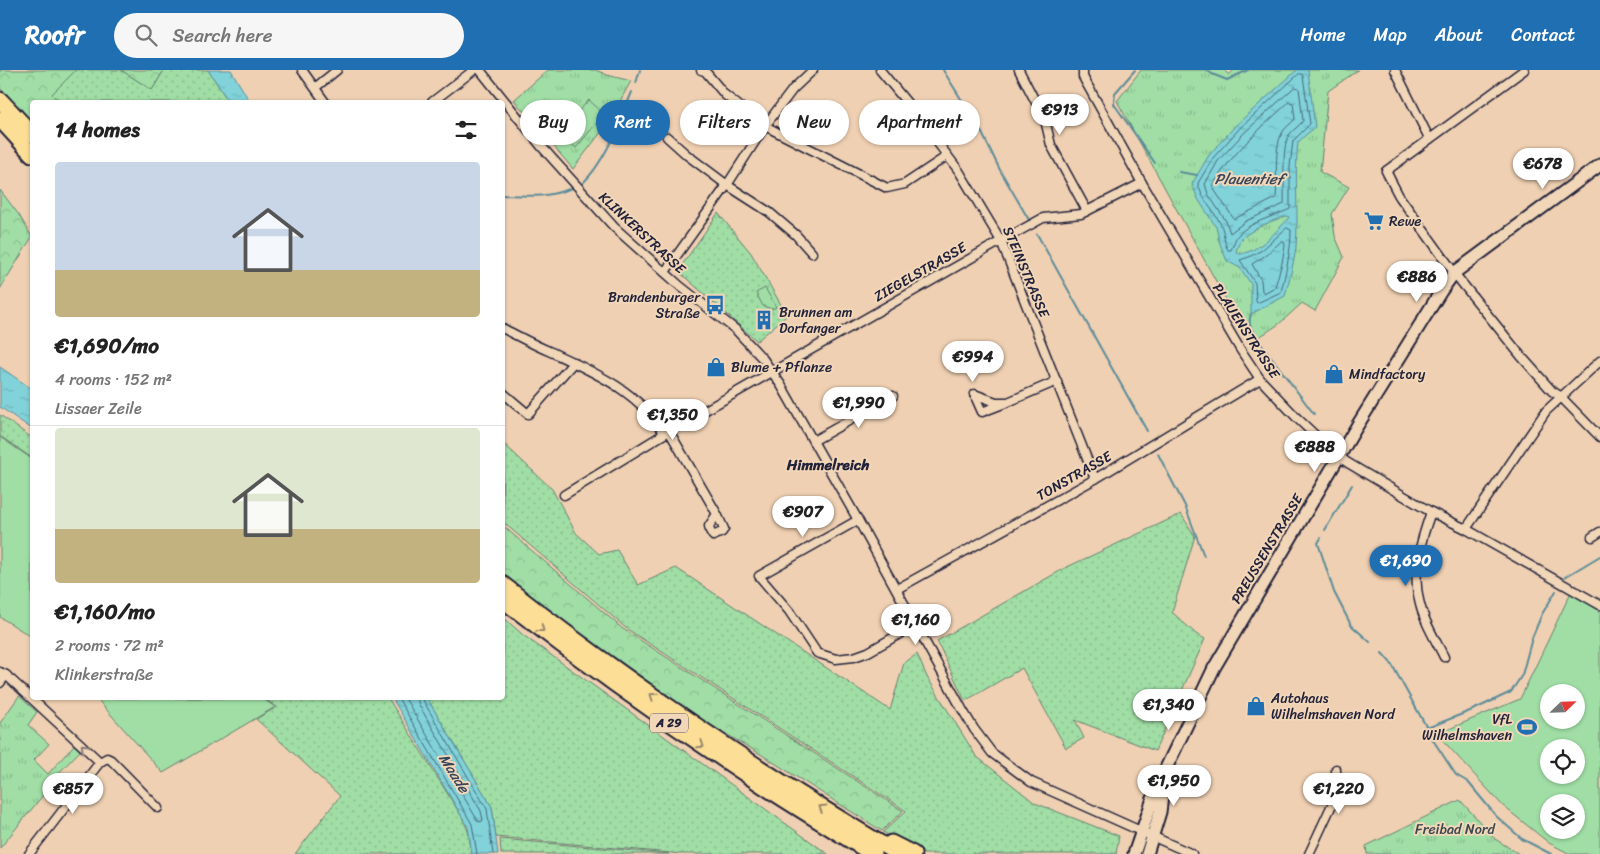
<!DOCTYPE html>
<meta charset="utf-8">
<style>
body{margin:0;font-family:Sriracha,sans-serif;background:#f6f6f6;color:#222;height:100vh;display:flex;flex-direction:column;font-size:19px;white-space:nowrap}
*{box-sizing:border-box;margin:0}
p{font-size:16px;color:#767676}
.icon{flex:none;width:28px;height:28px;fill:none;stroke:currentColor;stroke-width:2;stroke-linecap:round;stroke-linejoin:round}
.map{position:relative;flex:1;overflow:hidden}
.details{position:absolute;left:30px;top:30px;width:475px;height:600px;display:flex;flex-direction:column;background:#fff;border-radius:5px;box-shadow:0 1px 4px #0004}
.details>*{flex:none}
.hud{position:absolute;left:520px;top:30px;width:475px;height:45px;display:flex;gap:10px}
.needle{width:32px;rotate:67deg}
.tools{position:absolute;left:1540px;top:614px;display:grid;gap:10px}
.tools a{display:grid;place-items:center;width:45px;height:45px;border-radius:50%;background:#fff;box-shadow:0 1px 4px #0004;font-size:25px}
.price{position:absolute;translate:-50% -42px;padding:0 11px;border-radius:18px;background:#fff;color:#222;font-size:16px;line-height:32px;filter:drop-shadow(0 1px 2px #0008)}
.price::after{content:'';position:absolute;left:50%;top:30px;width:15px;height:11px;margin-left:-8px;background:inherit;clip-path:polygon(0 0,100% 0,50% 100%)}
.price.on{background:#1f6fb2;color:#fff}
ul{padding:0;list-style:none}
li{display:grid;align-content:center;gap:10px;height:265px;padding:0 25px}
li+li{border-top:1px solid #e0e0e0}
li span{display:grid;place-items:center;height:155px;border-radius:5px;color:#555}
li>.icon{margin-inline-start:auto}
span .icon{width:90px;height:90px;fill:#fffc;stroke-width:1}
li b{font-size:21px}
h2{display:flex;justify-content:space-between;align-items:center;height:60px;padding:0 25px;font-size:21px}
.pill{padding:0 18px;border-radius:22px;background:#fff;box-shadow:0 1px 4px #0004;font-size:18px;line-height:45px}
.pill.on{background:#1f6fb2;color:#fff}
header{display:flex;align-items:center;gap:30px;box-sizing:border-box;height:70px;padding:0 25px;background:#1f6fb2;color:#fff}
header strong{font-size:24px}
nav{display:flex;gap:28px;margin-inline-start:auto;font-size:18px}
.search{width:350px;height:45px;background:#f6f6f6;display:flex;align-items:center;gap:12px;box-sizing:border-box;padding:0 18px;border-radius:28px;color:#767676;font-size:19px}
.map>svg:first-child{display:block}
.grass{fill:url(#grass-dots);stroke:#618070}
.forest{fill:url(#forest-crowns);stroke:#618070}
.park{fill:url(#park-tufts);stroke:#618070}
.garden{fill:#a0dea5;stroke:#618070;fill-rule:evenodd}
.water{fill:url(#water-ripples);stroke:#5b8c9a;fill-rule:evenodd}
.lines{fill:none;stroke-linecap:round;stroke-linejoin:round}
.shore{stroke:#48687a;stroke-width:1}
.stream{stroke:#5b8c9a;stroke-width:2}
.minor-casing{stroke:#22223b;stroke-width:11}
.secondary-casing{stroke:#22223b;stroke-width:15}
.motorway-casing{stroke:#22223b;stroke-width:19}
.minor{stroke:#f1d6b8;stroke-width:8}
.secondary{stroke:#f1d6b8;stroke-width:11}
.motorway{stroke:#fdde96;stroke-width:15}
.oneway{stroke:#9a896d}
.oneway2{stroke:#8a7c7a}
.labels{text-anchor:middle;dominant-baseline:central;stroke-width:4;stroke-linejoin:round;paint-order:stroke}
.shield{fill:#f1d6b8;stroke:#605860;stroke-width:1}
.shield-label{font-size:12px;font-weight:bold;fill:#22223b}
.poi-label{font-size:14px;fill:#22223b;stroke:#f1d6b8;text-anchor:start}
.street-label{font-size:14px;fill:#22223b;stroke:#f1d6b8}
.park-label{font-size:14px;fill:#3b4850;stroke:#f1d6b8}
.water-label{font-size:15px;font-style:italic;fill:#35455b;stroke:#f1d6b8}
.neighbourhood-label{font-size:15px;font-weight:bold;fill:#22223b;stroke:#f1d6b8}
</style>
<header>
<strong>Roofr</strong>
<div class="search"><svg class="icon" aria-label="search" viewBox="0 0 24 24"><circle cx="10" cy="10" r="6"/><path d="M15 15l6 6"/></svg>Search here</div>
<nav><a>Home</a><a>Map</a><a>About</a><a>Contact</a></nav>
</header>
<div class="map">
<svg width="1600" height="784" viewBox="0 0 1600 784">
<defs>
<pattern id="grass-dots" width="8" height="8" patternUnits="userSpaceOnUse" patternTransform="scale(1.25)"><rect width="8" height="8" fill="#a0dea5"/><path d="M2 2h.1M6 6h.1" fill="none" stroke="#8abe8f" stroke-width="1.8" stroke-linecap="round"/></pattern>
<pattern id="forest-crowns" width="20" height="18" patternUnits="userSpaceOnUse" patternTransform="scale(1.25)"><rect width="20" height="18" fill="#a0dea5"/><path d="M2 6a3 3 0 1 1 6 0M12 15a3 3 0 1 1 6 0" fill="none" stroke="#8abe8f"/></pattern>
<pattern id="park-tufts" width="24" height="20" patternUnits="userSpaceOnUse" patternTransform="scale(1.25)"><rect width="24" height="20" fill="#a0dea5"/><path d="M3 7l-1-3M5 7V3M7 7l1-3M15 17l-1-3M17 17v-4M19 17l1-3" fill="none" stroke="#8abe8f"/></pattern>
<pattern id="water-ripples" width="26" height="14" patternUnits="userSpaceOnUse" patternTransform="scale(1.25)"><rect width="26" height="14" fill="#81d2d9"/><path d="M2 4q2-2 4 0t4 0M15 11q2-2 4 0t4 0" fill="none" stroke="#6fb4bb"/></pattern>
</defs>
<rect width="100%" height="100%" fill="#f0d0b2"/>
<filter id="ink" filterUnits="userSpaceOnUse"><feTurbulence type="fractalNoise" baseFrequency=".02" numOctaves="2"/><feDisplacementMap in="SourceGraphic" scale="10" xChannelSelector="R" yChannelSelector="G"/><feConvolveMatrix kernelMatrix="1 2 1 2 8 2 1 2 1" color-interpolation-filters="sRGB"/></filter>
<g filter="url(#ink)">
<g class="grass">
<polygon points="76,0 121,0 152,20 164,0 208,0 229,32 60,32 52,24"/>
<polygon points="718,143 751,183 787,245 757,271 678,201"/>
<polygon points="0,345 32,368 32,388 0,366"/>
<polygon points="502,372 552,419 576,463 599,484 617,480 638,515 676,498 890,640 904,593 917,584 927,607 976,686 1035,733 1119,766 1116,784 924,784 883,762 906,741 627,559 503,452"/>
<polygon points="1181,444 1195,466 1172,542 1196,564 1205,569 1155,681 1075,650 1084,668 1066,678 1022,598 965,631 937,571 1065,498"/>
<polygon points="503,547 523,565 828,784 682,784 496,767 492,737 427,628 502,628"/>
<polygon points="263,628 388,628 462,747 468,761 472,784 295,784 340,726 256,649 277,637"/>
<polygon points="500,769 669,784 501,784"/>
</g>
<g class="forest">
<polygon points="0,0 76,0 52,24 60,32 32,32 32,53 0,18"/>
<polygon points="121,0 164,0 152,20"/>
<polygon points="0,120 19,145 32,167 0,219"/>
<polygon points="502,455 623,559 903,741 882,761 762,685 704,651 538,533 503,504"/>
</g>
<g class="park">
<polygon points="548,0 596,0 607,5 631,11 608,53 573,99 514,30"/>
<polygon points="1141,0 1224,0 1229,5 1234,0 1358,0 1328,21 1320,102 1349,117 1332,144 1335,166 1344,187 1315,241 1302,233 1279,254 1250,273 1117,31"/>
<polygon points="765,218 776,237 772,239 763,236 756,223"/>
<polygon points="19,626 37,642 28,655 49,674 34,690 48,704 74,675 80,681 50,712 44,724 0,778 0,653"/>
<polygon points="1460,730 1495,769 1519,784 1367,784 1366,776"/>
</g>
<g class="garden">
<polygon points="589,30 604,44 576,78 559,62"/>
<polygon points="0,367 32,389 32,567 0,547"/>
<path d="M1571,522l29,17v245h-30l-21,-11 -46,-37 -66,-72 83,-35zM1549,622h27v28h-27zM1549,678h27v27h-27zM1549,732h27v28h-27z"/>
<polygon points="96,628 262,628 275,637 163,703"/>
</g>
<g class="water">
<polygon points="208,0 231,0 250,32 229,32"/>
<path d="M1297,0h11l7,57 -17,15c-4,36 1,70 -2,105 -2,17 -7,33 -11,49l-34,18v-30l-11,-16 -13,-7 -7,-17 -4,-17 -18,-28 -6,-15 17,-29 27,-30zM1287,146l2,1 -3,4c-12,13 -28,31 -47,33l-3,-3c2,-4 3,-9 5,-11 8,-10 34,-21 46,-24z"/>
<polygon points="0,297 32,319 32,359 0,337"/>
<polygon points="392,628 427,628 492,737 498,784 472,784 468,757"/>
</g>
<g class="lines">
<g class="shore">
<path d="M1299,4h3l1,2 7,48 -17,17 -3,25v43c-14,7 -45,14 -54,29 -2,4 -3,8 -5,12h-3c-5,-8 -3,-18 -8,-27 -7,-14 -19,-24 -22,-40l15,-25 26,-29z"/>
<path d="M1295,17l4,1 4,33c-4,5 -10,9 -14,14 -8,12 -4,53 -5,69l-38,17 -16,12 -4,-12 -18,-27 -3,-10 13,-23 25,-27z"/>
<path d="M1289,32l4,1 2,16c-4,5 -10,8 -13,14 -9,16 -4,48 -6,65l-42,21 -19,-28 -2,-6c20,-33 48,-57 76,-83z"/>
<path d="M1287,158l4,2c0,21 -5,41 -10,62l-24,11 -1,-2 -1,-18 -15,-23 9,-3 13,-7z"/>
<polygon points="1281,172 1284,172 1285,175 1282,193 1275,217 1264,223 1262,221 1261,210 1252,194 1266,185"/>
<polyline points="398,628 472,754 477,784"/>
<polyline points="405,628 478,751 481,752 483,750 481,741 419,635 417,628"/>
<polyline points="423,628 424,632 487,739 493,784"/>
</g>
<g class="stream">
<polyline points="943,0 981,61 1000,100 1029,150"/>
<polyline points="1135,0 1115,23 1114,34 1155,93"/>
<polyline points="1207,0 1212,4 1227,10 1248,0"/>
<polyline points="636,13 640,0"/>
<polyline points="1179,102 1197,105"/>
<path d="M583,113c24,-24 36,-60 49,-91"/>
<path d="M502,125c27,1 45,3 70,-7"/>
<polyline points="1037,164 1147,361"/>
<path d="M1251,244c-3,9 -1,13 4,21"/>
<polyline points="1259,271 1314,344"/>
<polyline points="1158,384 1185,436 1204,486"/>
<polyline points="1325,460 1352,415"/>
<polyline points="1321,468 1318,473 1334,522 1351,555 1370,572"/>
<polyline points="1565,507 1600,486"/>
<polyline points="1382,583 1391,593 1427,658 1475,639 1511,622 1522,605 1532,568 1542,544 1556,521"/>
<polyline points="1429,664 1456,705 1468,712 1496,746 1522,769 1551,784"/>
</g>
<defs>
<g id="minor">
<polyline points="302,0 325,32"/>
<polyline points="480,0 541,76 614,157 680,216 736,260 763,289 781,315 858,450 962,639 974,659 992,683 1031,712 1192,784"/>
<polyline points="701,0 705,1 725,25 765,56 887,118 905,114 947,86"/>
<polyline points="880,0 913,40 959,101 1001,171 1095,409"/>
<polyline points="1019,0 1045,50 1051,75 1087,141"/>
<polyline points="1083,0 1083,7 1142,113 1240,279 1260,309 1298,349 1334,383 1348,393 1431,442 1466,459 1600,535"/>
<polyline points="1395,0 1429,68"/>
<polyline points="1524,0 1386,101 1399,126 1458,208 1521,286 1552,321 1560,326 1600,367"/>
<polyline points="316,17 337,0"/>
<polyline points="432,32 474,0"/>
<polyline points="667,67 687,85 727,115 769,142 796,165 812,183"/>
<polyline points="665,202 727,115 765,56 793,19 813,0"/>
<path d="M502,258c16,8 32,17 49,24 43,20 87,39 113,81"/>
<polyline points="502,322 528,344 574,292"/>
<polyline points="1008,332 982,342 974,324 996,332 1008,332 1057,311"/>
<polyline points="669,361 717,444 724,459 722,462 713,466 710,461 709,456 717,444"/>
<polyline points="813,371 893,326"/>
<polyline points="564,425 669,361 1001,171 1043,148 1081,144 1142,113"/>
<path d="M1431,442c-10,28 -19,58 -12,88 4,20 16,39 25,57"/>
<polyline points="858,450 759,506 789,541 817,583 836,589 854,587 868,582 917,554"/>
<polyline points="1466,459 1546,341 1600,291"/>
<polyline points="1592,467 1600,462"/>
<polyline points="897,519 1095,409 1260,309"/>
<polyline points="0,602 6,605 100,692 107,688 111,690 158,738"/>
<polyline points="0,613 6,605"/>
<polyline points="29,784 100,692"/>
<polyline points="1309,784 1336,726 1336,699"/>
</g>
<g id="secondary">
<polyline points="1134,784 1157,717 1214,598 1357,356 1441,221 1454,203 1600,95"/>
<polyline points="1147,784 1160,742 1164,711"/>
</g>
<g id="motorway">
<polyline points="0,30 32,64"/>
<polyline points="0,49 32,84"/>
<path d="M502,514c126,99 258,188 396,270"/>
<path d="M502,529c87,68 176,131 268,191 34,22 69,43 103,64"/>
<polyline points="891,773 913,784"/>
</g>
</defs>
<use href="#minor" class="minor-casing"/>
<use href="#secondary" class="secondary-casing"/>
<use href="#motorway" class="motorway-casing"/>
<use href="#minor" class="minor"/>
<use href="#secondary" class="secondary"/>
<use href="#motorway" class="motorway"/>
</g>
<defs><path id="oneway-chevron" d="M-2-3.5L2.5 0L-2 3.5" fill="none" stroke-width="1.6" stroke-linecap="round" stroke-linejoin="round" transform="scale(1.25)"/></defs>
<g class="oneway">
<use href="#oneway-chevron" transform="translate(541 559) rotate(37)"/>
<use href="#oneway-chevron" transform="translate(653 626) rotate(-145)"/>
<use href="#oneway-chevron" transform="translate(701 675) rotate(34)"/>
<use href="#oneway-chevron" transform="translate(822 738) rotate(-148)"/>
</g>
<use class="oneway2" href="#oneway-chevron" transform="translate(84 677) rotate(-137)"/>
</g>
<defs>
<symbol id="supermarket-bare" viewBox="-9 -9 18 18"><path d="M-6-5.5h2.5l.6 2H6L4.5 2H-2.5L-4.4-4H-6ZM-1.5 3.2a1.3 1.3 0 1 0 .1 0ZM3 3.2a1.3 1.3 0 1 0 .1 0Z" fill="#1f6fb2" stroke="#f1d6b8" stroke-width="2.5" paint-order="stroke"/></symbol>
<symbol id="bus-bare" viewBox="-9 -9 18 18"><path d="M-5-6H5V4H4V6H2V4H-2V6H-4V4H-5ZM-3.5-4V0h7V-4ZM-3.5 1.2v1.5H-2V1.2ZM2 1.2v1.5H3.5V1.2Z" fill="#1f6fb2" stroke="#f1d6b8" stroke-width="2.5" paint-order="stroke"/></symbol>
<symbol id="building-bare" viewBox="-9 -9 18 18"><path d="M-4-6H4V6H1V3H-1V6H-4ZM-2.5-4.3h1.7v1.8h-1.7ZM.8-4.3h1.7v1.8H.8ZM-2.5-1h1.7V.8h-1.7ZM.8-1h1.7V.8H.8Z" fill="#1f6fb2" stroke="#f1d6b8" stroke-width="2.5" paint-order="stroke"/></symbol>
<symbol id="shop-bare" viewBox="-9 -9 18 18"><path d="M-5-2.5h2.3a2.7 3.5 0 0 1 5.4 0H5L5.5 6h-11ZM-1.5-2.5h3a1.5 2.3 0 0 0-3 0Z" fill="#1f6fb2" stroke="#f1d6b8" stroke-width="2.5" paint-order="stroke"/></symbol>
<symbol id="stadium-bare" viewBox="-9 -9 18 18"><path d="M0-5a6.5 5 0 1 0 0 10a6.5 5 0 1 0 0-10ZM-3.5-1.8h7v3.6h-7Z" fill="#1f6fb2" stroke="#f1d6b8" stroke-width="2.5" paint-order="stroke"/></symbol>
</defs>
<g fill-rule="evenodd">
<use href="#supermarket-bare" x="1360" y="137" width="28" height="28"/>
<use href="#bus-bare" x="701" y="221" width="28" height="28"/>
<use href="#building-bare" x="750" y="236" width="28" height="28"/>
<use href="#shop-bare" x="702" y="283" width="28" height="28"/>
<use href="#shop-bare" x="1320" y="290" width="28" height="28"/>
<use href="#shop-bare" x="1242" y="622" width="28" height="28"/>
<use href="#stadium-bare" x="1513" y="643" width="28" height="28"/>
</g>
<g class="labels">
<rect class="shield" x="650" y="643.5" width="38" height="19" rx="4"/>
<g class="shield-label">
<text x="669" y="653">A 29</text>
</g>
<g class="poi-label">
<text x="1389" y="151">Rewe</text>
<text x="700" y="227" text-anchor="end">Brandenburger<tspan x="700" dy="16">Straße</tspan></text>
<text x="779" y="242">Brunnen am<tspan x="779" dy="16">Dorfanger</tspan></text>
<text x="731" y="297">Blume + Pflanze</text>
<text x="1349" y="304">Mindfactory</text>
<text x="1271" y="628">Autohaus<tspan x="1271" dy="16">Wilhelmshaven Nord</tspan></text>
<text x="1512" y="649" text-anchor="end">VfL<tspan x="1512" dy="16">Wilhelmshaven</tspan></text>
</g>
<g class="street-label">
<text transform="translate(642 163) rotate(43)">KLINKERSTRASSE</text>
<text transform="translate(920 202) rotate(-30)">ZIEGELSTRASSE</text>
<text transform="translate(1026 202) rotate(67)">STEINSTRASSE</text>
<text transform="translate(1246 261) rotate(57)">PLAUENSTRASSE</text>
<text transform="translate(1074 406) rotate(-30)">TONSTRASSE</text>
<text transform="translate(1267 479) rotate(-59)">PREUSSENSTRASSE</text>
</g>
<g class="park-label">
<text x="1455" y="759">Freibad Nord</text>
</g>
<g class="water-label">
<text x="1249" y="109">Plauentief</text>
<text transform="translate(454 703) rotate(58)">Maade</text>
</g>
<g class="neighbourhood-label">
<text x="828" y="395">Himmelreich</text>
</g>
</g>
</svg>
<div class="tools">
<a><svg class="needle" viewBox="-14 -14 28 28"><path d="M0-13l5 13h-10z" fill="#e53935"/><path d="M0 13l5-13h-10z" fill="#767676"/></svg></a>
<a><svg class="icon" aria-label="locate" viewBox="0 0 24 24"><circle cx="12" cy="12" r="6"/><path d="M12 2v4M12 18v4M2 12h4M18 12h4"/></svg></a>
<a><svg class="icon" aria-label="layers" viewBox="0 0 24 24"><path d="M12 4l9 5-9 5-9-5zM3 14l9 5 9-5"/></svg></a>
</div>
<b class="price" style="left:1060px;top:66px">€913</b>
<b class="price" style="left:1543px;top:120px">€678</b>
<b class="price" style="left:1417px;top:233px">€886</b>
<b class="price" style="left:973px;top:313px">€994</b>
<b class="price" style="left:859px;top:359px">€1,990</b>
<b class="price" style="left:673px;top:371px">€1,350</b>
<b class="price" style="left:1315px;top:403px">€888</b>
<b class="price" style="left:803px;top:468px">€907</b>
<b class="price on" style="left:1406px;top:517px">€1,690</b>
<b class="price" style="left:916px;top:576px">€1,160</b>
<b class="price" style="left:1169px;top:661px">€1,340</b>
<b class="price" style="left:1174px;top:737px">€1,950</b>
<b class="price" style="left:73px;top:745px">€857</b>
<b class="price" style="left:1339px;top:745px">€1,220</b>
<div class="hud">
<a class="pill">Buy</a>
<a class="pill on">Rent</a>
<a class="pill">Filters</a>
<a class="pill">New</a>
<a class="pill">Apartment</a>
</div>
<section class="details">
<h2>14 homes<svg class="icon" aria-label="filters" viewBox="0 0 24 24"><path d="M4 7h16M4 17h16"/><circle cx="9" cy="7" r="2"/><circle cx="15" cy="17" r="2"/></svg></h2>
<ul>
<li><span style="background:linear-gradient(#c9d6e8 70%,#c2b280 0)"><svg class="icon" aria-label="home" viewBox="0 0 24 24"><path d="M3 11l9-7 9 7M6 9v11h12V9"/></svg></span><div><b>€1,690/mo</b><p>4 rooms · 152 m²</p><p>Lissaer Zeile</p></div></li>
<li><span style="background:linear-gradient(#dfe7d0 65%,#c2b280 0)"><svg class="icon" aria-label="home" viewBox="0 0 24 24"><path d="M3 11l9-7 9 7M6 9v11h12V9"/></svg></span><div><b>€1,160/mo</b><p>2 rooms · 72 m²</p><p>Klinkerstraße</p></div></li>
</ul>
</section>
</div>
